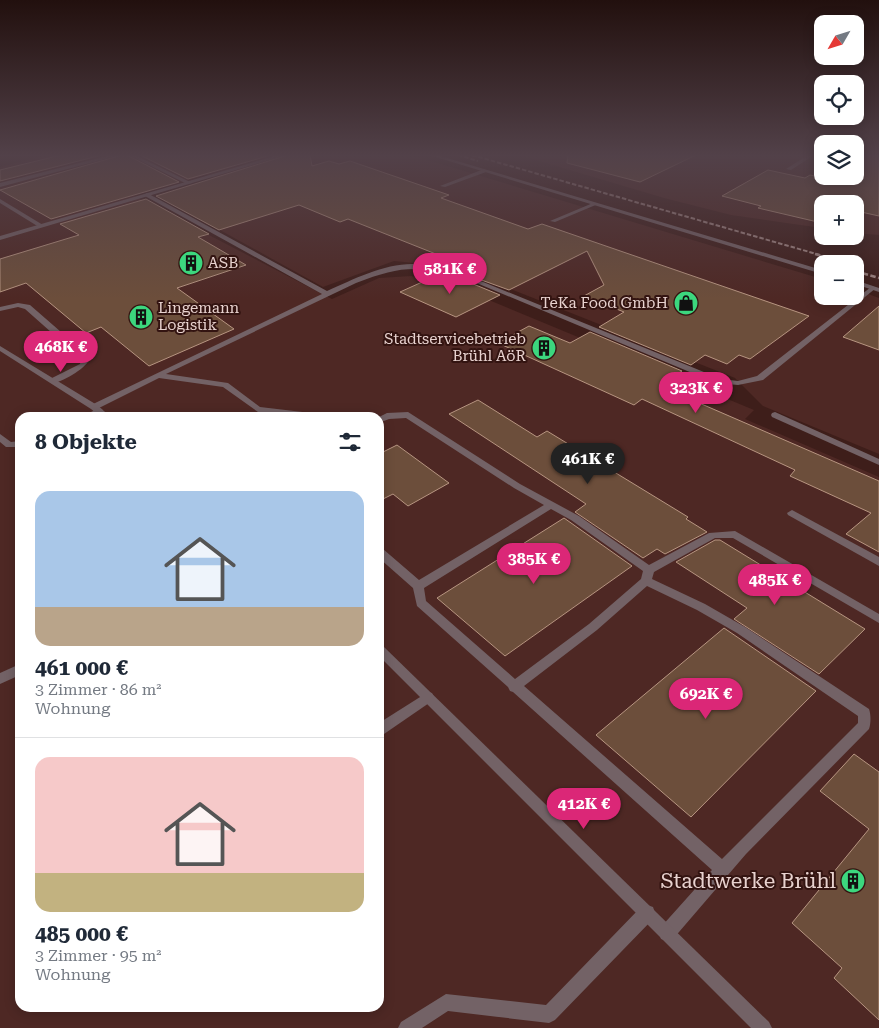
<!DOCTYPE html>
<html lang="de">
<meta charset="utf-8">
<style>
body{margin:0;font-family:"Roboto Serif",serif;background:#f6f6f7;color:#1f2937;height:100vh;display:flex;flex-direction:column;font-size:19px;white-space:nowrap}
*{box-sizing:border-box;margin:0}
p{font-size:16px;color:#747a83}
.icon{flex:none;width:28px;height:28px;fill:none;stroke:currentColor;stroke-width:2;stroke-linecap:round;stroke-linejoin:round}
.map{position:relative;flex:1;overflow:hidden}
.side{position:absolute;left:15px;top:412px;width:369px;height:600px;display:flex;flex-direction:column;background:#fff;border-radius:15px;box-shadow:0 2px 12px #0003}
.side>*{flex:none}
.needle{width:32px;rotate:231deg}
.buttons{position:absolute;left:814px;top:15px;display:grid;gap:10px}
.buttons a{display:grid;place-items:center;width:50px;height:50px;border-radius:10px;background:#fff;box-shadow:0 2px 12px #0003;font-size:25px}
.price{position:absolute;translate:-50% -42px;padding:0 11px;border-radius:18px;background:#db2777;color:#fff;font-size:16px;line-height:32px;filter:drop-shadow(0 1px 2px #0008)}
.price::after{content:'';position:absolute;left:50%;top:30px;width:15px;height:11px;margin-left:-8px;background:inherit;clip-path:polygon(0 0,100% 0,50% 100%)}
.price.on{background:#222;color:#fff}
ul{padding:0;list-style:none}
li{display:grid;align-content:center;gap:10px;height:265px;padding:0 20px}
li+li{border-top:1px solid #e0e1e3}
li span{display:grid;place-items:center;height:155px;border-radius:15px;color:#555}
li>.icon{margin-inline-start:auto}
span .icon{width:90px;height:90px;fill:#fffc;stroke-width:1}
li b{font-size:21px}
h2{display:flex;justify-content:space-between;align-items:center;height:60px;padding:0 20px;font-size:21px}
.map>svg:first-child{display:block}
.built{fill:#4e2824;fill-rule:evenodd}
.building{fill:#6c4e3b;stroke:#b79581}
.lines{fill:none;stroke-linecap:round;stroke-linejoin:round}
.service{fill:#736266;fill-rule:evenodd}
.minor{fill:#736266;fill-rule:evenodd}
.rail-far1{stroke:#a18784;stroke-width:2;stroke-dasharray:4.5 2;stroke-linecap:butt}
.rail{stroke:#a18784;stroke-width:2.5;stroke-dasharray:5.5 2.5;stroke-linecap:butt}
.labels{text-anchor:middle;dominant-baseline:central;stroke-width:4;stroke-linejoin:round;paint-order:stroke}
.far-poi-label{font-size:15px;fill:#e8d2cf;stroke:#331411;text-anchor:start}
.near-poi-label{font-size:21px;fill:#e8d2cf;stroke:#331411;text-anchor:end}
</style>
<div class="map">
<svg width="879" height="1028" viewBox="0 0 879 1028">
<rect width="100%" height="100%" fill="#3e1e1a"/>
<g class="built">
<path d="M47,155h364l411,124v17h33v-7l24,9v156l-116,-48 -28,-28 -280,-111 -61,-6 -71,26 -161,-89 58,-18 -14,-5 -72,21 198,103 47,-21 32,-2 44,10 299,124 -9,9 134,58v551h-879v-861zM20,418h359v590h-359z"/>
<polygon points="519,155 822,155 822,176 855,176 855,155 879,155 879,235 855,233 855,204 822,204 822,228 793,224 731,215 664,198"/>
</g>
<g class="building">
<polygon points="61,155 102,155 0,181 0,170"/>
<polygon points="122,155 127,155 179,182 51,219 0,190"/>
<polygon points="140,155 271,155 188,179"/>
<polygon points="288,155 310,155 312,166 329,161 339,164 350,161 449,195 441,198 528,229 542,224 809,316 750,359 739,355 727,364 705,355 691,365 599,327 624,312 584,296 604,285 587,251 509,290 451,269 461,264 348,219 340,222 299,205 219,230 156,196"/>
<polygon points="568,155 696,155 640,182 567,163"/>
<polygon points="865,155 879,155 879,216 861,212 855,216 855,204 822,204 822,223 758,208 761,206 722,196 768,170 805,178 810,175 828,179 833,176 855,176 855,162"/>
<polygon points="146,199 209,234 198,237 246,265 177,288 234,329 149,366 101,327 86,333 26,283 0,292 0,259 79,235 60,224"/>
<polygon points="440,274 466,281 500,295 456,317 400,292"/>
<polygon points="879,306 879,350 843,337"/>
<polygon points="529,326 570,343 590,332 682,371 660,386 879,481 879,552 846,534 871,513 790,476 795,470 642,399 634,405 498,343"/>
<polygon points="478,400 537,437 547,431 688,517 686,519 707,532 665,554 657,549 643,558 575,512 586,504 449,414"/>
<polygon points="397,445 449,483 408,506 393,494 379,501 379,454"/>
<polygon points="564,518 632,566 505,656 437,598"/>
<polygon points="715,540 720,540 865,629 819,674 734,619 747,608 676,562"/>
<polygon points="724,628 816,691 691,817 596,735"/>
<polygon points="854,754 879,772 879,1020 834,978 842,968 792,923 869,829 820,791"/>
</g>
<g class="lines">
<g class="service">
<polygon points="111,155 120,155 0,187 0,183"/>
<polygon points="129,155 135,155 192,183 187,184"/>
<polygon points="808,155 814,155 791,170 786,169"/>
<polygon points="484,169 486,172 445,187 440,186"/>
<path d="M147,193l180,98c27,-12 58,-28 88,-27 19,0 38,7 56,13l250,102 17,2 19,-5 114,-89 5,1 -113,92 -25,5 -22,-2 -249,-104c-47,-14 -65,-14 -111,4l-190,91 62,9 32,24 68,8 4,3h-28l-46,-6 -35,-25 -64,-9 -62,31h-6v-4l231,-111 -177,-98 -1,-1z"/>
<polygon points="0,199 43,225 44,226 39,227 0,203"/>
<polygon points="593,203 598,204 555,222 550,221"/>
<path d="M18,303l12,2 54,47 5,8c-4,9 -29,24 -39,23v-4l30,-15 1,-4 -3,-4 -53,-47 -7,-2 -18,4v-4z"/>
<path d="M99,408l3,1 1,2c-7,6 -15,7 -24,7z"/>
<path d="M408,412l112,72 59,32 70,49 60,-32 26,-2 144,83v9l-146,-85h-18l-61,34 -2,7 53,25 40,23 124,82c2,6 2,14 0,20l-123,125 -73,85 -6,2 -6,-2 -2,-6 2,-6 51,-57 -199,-178 -3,-1 -2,-4 -91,-81 -4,-18 -34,-30v-10l4,1 36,31 125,-75 -30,-17 -108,-70 -17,1 -10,4v-5h-2l10,-5zM551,509l20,11 72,51 -2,8 -52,45 -74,55 -89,-78 -2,-13zM647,586l50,24 40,23 121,83v7l-136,136 -198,-173 73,-56z"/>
<polygon points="775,412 879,459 879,465 772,417 771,415 772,413"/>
<polygon points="0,434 11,442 20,441 20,447 6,447 0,442"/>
<polygon points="792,510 879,557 879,566 788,515 787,513"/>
<polygon points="20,664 20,675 0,684 0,673"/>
<polygon points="428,692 432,693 434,697 432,701 384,734 379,735 379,723"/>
<polygon points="647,905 653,907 655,913 653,919 555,1020 549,1023 448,1011 422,1028 398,1028 401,1022 446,994 546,1005 641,907"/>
</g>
<g class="minor">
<polygon points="278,155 286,155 0,240 0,236"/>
<polygon points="429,155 437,155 822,270 822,274"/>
<polygon points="855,280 879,288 879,292 855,284"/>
<polygon points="0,346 97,405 112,418 102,418 91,409 0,351"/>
<polygon points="379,644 383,646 769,1022 772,1028 751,1028 379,656"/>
</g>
<g class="rail-far1">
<polyline points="458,155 478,161"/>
<polyline points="472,155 820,255"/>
</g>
<g class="rail">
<polyline points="815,254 850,264"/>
<polyline points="855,271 879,278"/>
</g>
</g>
<linearGradient id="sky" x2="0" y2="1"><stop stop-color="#22100e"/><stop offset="0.52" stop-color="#524149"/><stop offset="1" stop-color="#524149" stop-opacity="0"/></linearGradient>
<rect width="879" height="299" fill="url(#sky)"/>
<defs>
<symbol id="building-disc" viewBox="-11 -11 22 22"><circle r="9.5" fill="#3cd77e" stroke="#331411"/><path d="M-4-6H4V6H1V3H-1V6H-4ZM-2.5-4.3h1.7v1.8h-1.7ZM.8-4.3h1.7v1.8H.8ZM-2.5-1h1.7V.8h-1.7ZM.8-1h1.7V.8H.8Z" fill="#111"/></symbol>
<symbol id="shop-disc" viewBox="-11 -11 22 22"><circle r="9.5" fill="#3cd77e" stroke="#331411"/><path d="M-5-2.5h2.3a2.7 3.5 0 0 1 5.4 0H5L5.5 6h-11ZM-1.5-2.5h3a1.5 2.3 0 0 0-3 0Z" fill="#111"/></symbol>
</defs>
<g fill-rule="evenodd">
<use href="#building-disc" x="177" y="249" width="28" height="28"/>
<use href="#shop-disc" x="672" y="289" width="28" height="28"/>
<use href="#building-disc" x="127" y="303" width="28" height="28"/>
<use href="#building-disc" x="530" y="334" width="28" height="28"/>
<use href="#building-disc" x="839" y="867" width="28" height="28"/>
</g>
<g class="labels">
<g class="far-poi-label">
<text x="208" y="263">ASB</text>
<text x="668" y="303" text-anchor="end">TeKa Food GmbH</text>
<text x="158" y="308">Lingemann<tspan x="158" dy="17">Logistik</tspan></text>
<text x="526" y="339" text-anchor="end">Stadtservicebetrieb<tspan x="526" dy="17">Brühl AöR</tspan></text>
</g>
<g class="near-poi-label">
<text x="836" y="881">Stadtwerke Brühl</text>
</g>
</g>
</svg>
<div class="buttons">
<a><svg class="needle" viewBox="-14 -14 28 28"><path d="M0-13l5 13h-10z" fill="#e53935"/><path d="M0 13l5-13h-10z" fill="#747a83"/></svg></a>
<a><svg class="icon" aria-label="locate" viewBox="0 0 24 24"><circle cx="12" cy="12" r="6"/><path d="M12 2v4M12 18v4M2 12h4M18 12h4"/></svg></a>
<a><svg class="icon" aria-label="layers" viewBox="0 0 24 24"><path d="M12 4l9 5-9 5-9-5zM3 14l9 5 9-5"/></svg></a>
<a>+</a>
<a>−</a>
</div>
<b class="price" style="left:450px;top:295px">581K €</b>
<b class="price" style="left:61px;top:373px">468K €</b>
<b class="price" style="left:696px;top:414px">323K €</b>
<b class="price on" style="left:588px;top:485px">461K €</b>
<b class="price" style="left:534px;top:585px">385K €</b>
<b class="price" style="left:775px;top:606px">485K €</b>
<b class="price" style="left:706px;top:720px">692K €</b>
<b class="price" style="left:584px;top:830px">412K €</b>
<section class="side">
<h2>8 Objekte<svg class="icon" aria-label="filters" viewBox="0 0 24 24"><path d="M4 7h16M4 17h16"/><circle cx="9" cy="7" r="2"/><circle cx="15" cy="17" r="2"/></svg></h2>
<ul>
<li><span style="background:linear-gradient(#a9c7e8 75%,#b9a48a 0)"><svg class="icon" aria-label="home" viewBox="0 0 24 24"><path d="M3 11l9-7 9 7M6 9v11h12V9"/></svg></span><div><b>461 000 €</b><p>3 Zimmer · 86 m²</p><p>Wohnung</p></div></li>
<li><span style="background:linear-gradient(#f6c9c9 75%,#c2b280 0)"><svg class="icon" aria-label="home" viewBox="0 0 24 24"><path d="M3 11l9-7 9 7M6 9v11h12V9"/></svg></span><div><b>485 000 €</b><p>3 Zimmer · 95 m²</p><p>Wohnung</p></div></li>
</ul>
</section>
</div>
